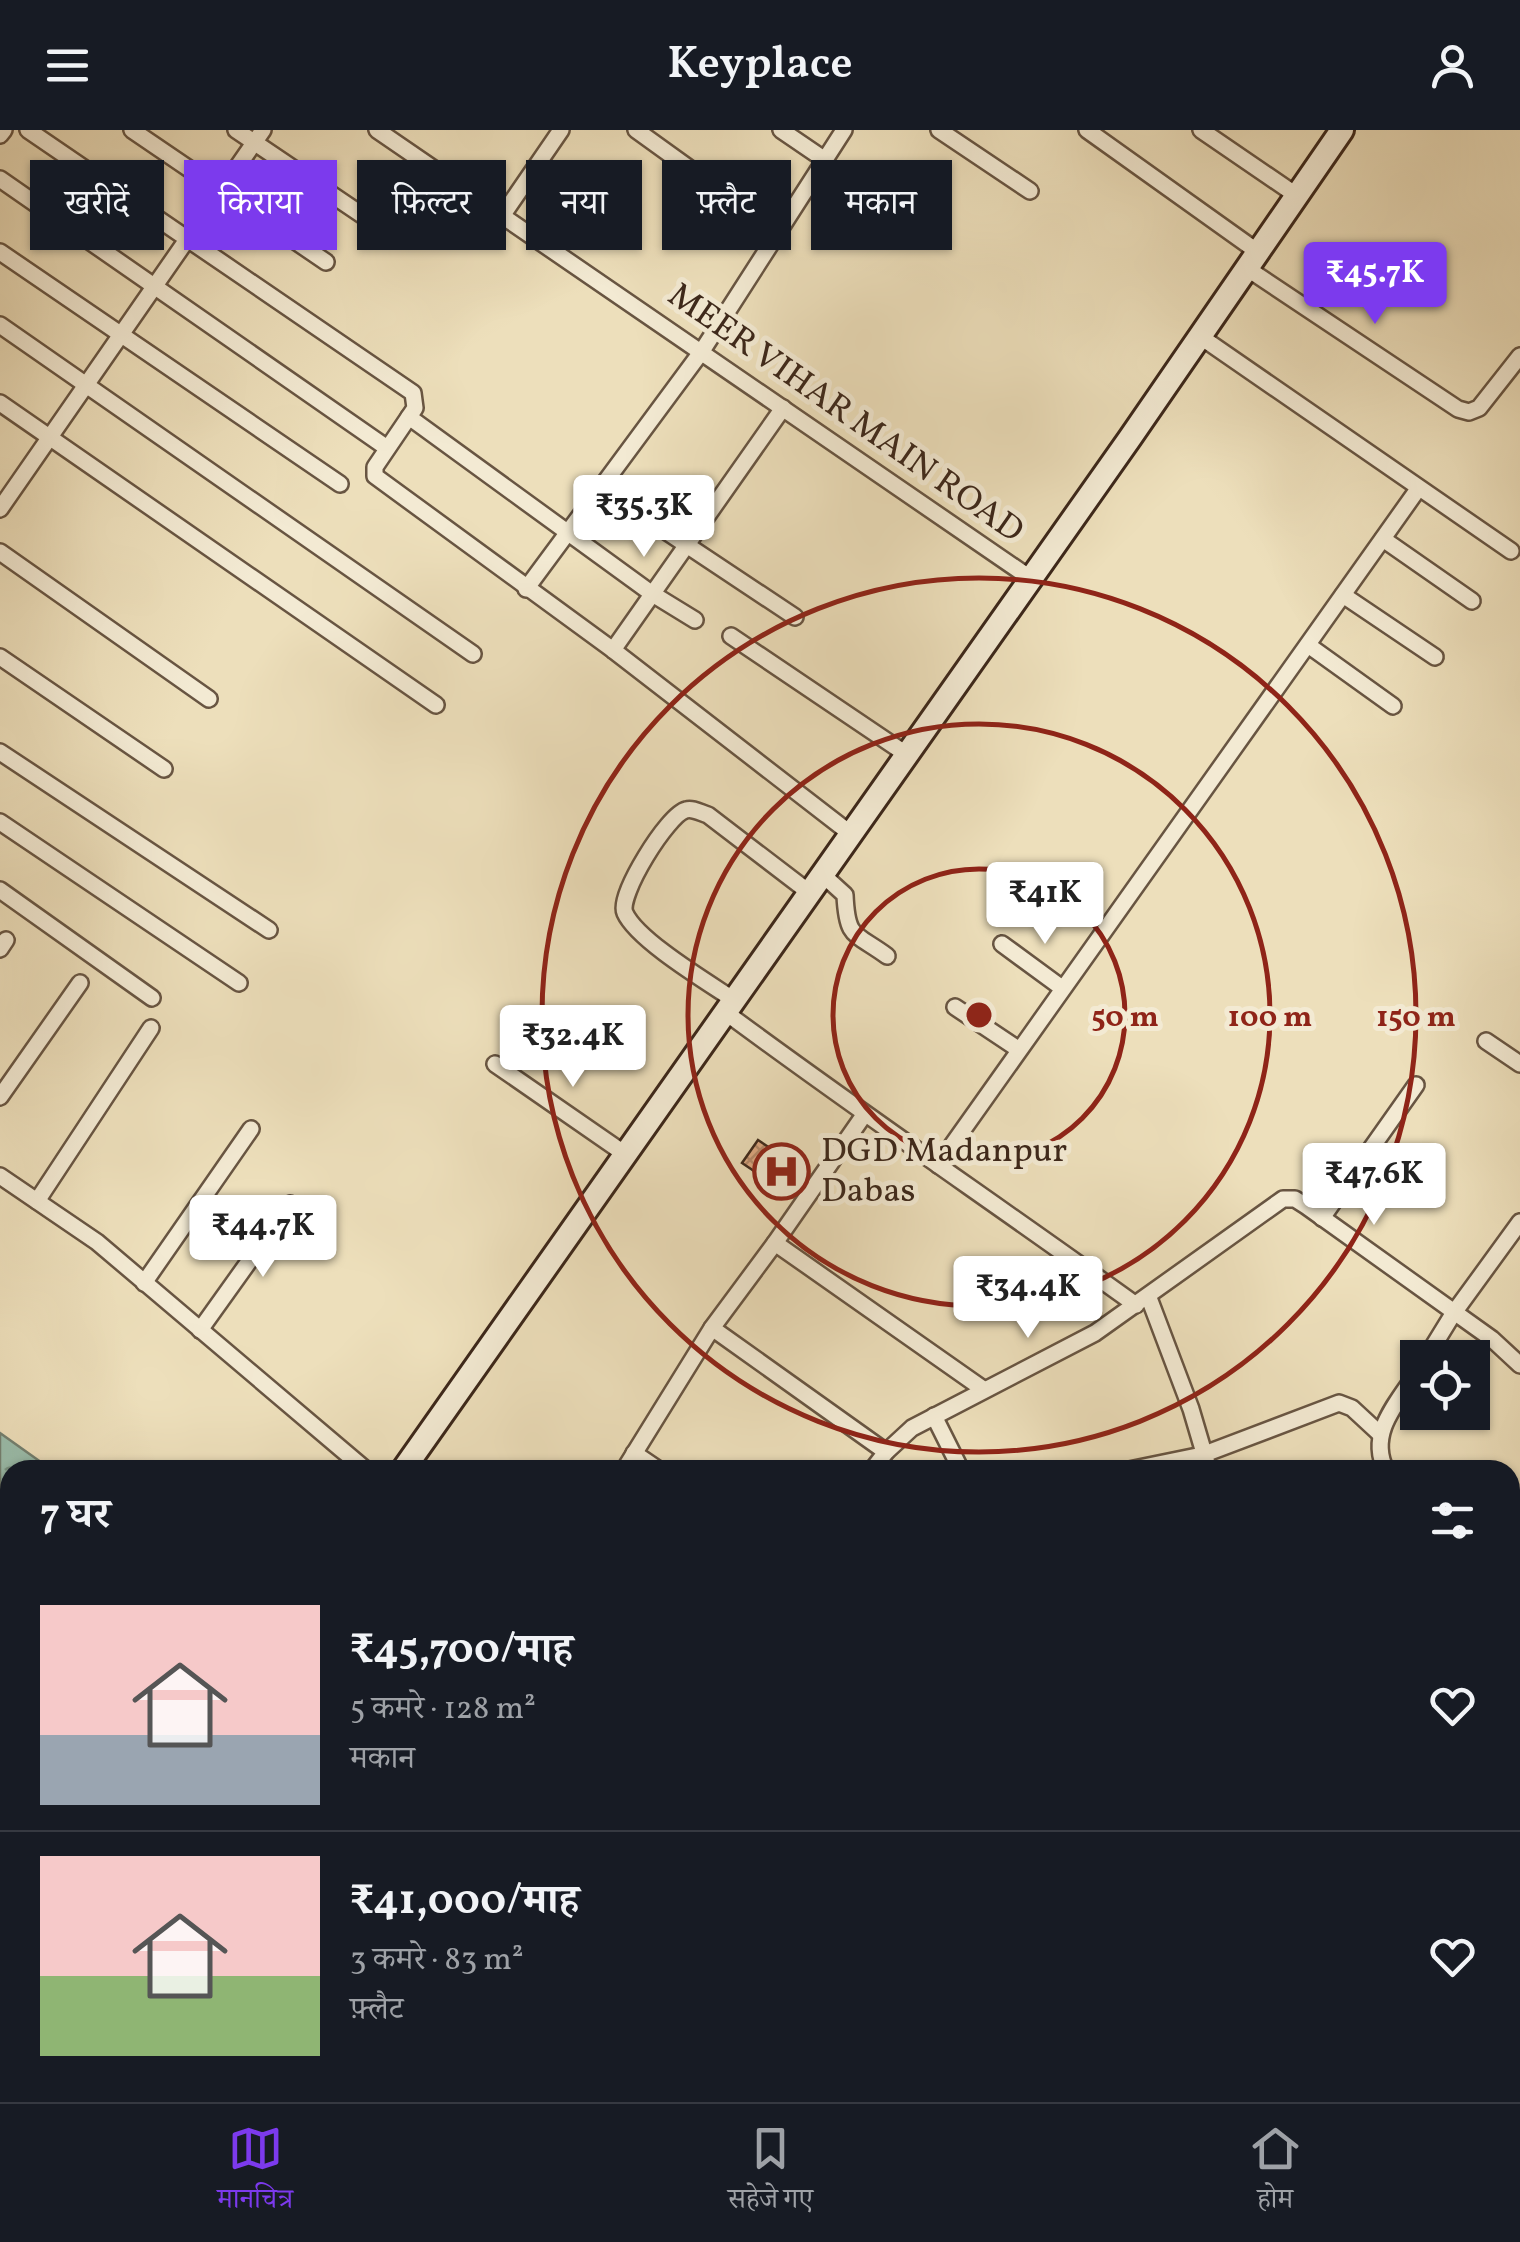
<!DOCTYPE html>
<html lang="hi">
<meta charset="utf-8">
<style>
body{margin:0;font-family:Vollkorn,"Noto Serif Devanagari",serif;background:#242831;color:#f1f3f6;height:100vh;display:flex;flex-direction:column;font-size:38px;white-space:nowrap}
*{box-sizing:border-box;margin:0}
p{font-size:32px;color:#9ea1a6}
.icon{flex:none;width:55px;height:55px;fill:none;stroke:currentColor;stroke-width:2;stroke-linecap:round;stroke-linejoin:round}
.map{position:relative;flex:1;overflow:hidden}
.drawer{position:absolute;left:0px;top:1330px;width:1520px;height:642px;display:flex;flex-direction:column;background:#171b24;border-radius:30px 30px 0 0;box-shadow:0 2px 8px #0004}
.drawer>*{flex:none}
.top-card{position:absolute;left:30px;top:30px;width:1000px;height:90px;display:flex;gap:20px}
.tools{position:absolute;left:1400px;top:1210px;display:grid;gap:20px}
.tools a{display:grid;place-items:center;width:90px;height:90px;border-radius:0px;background:#171b24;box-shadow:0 2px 8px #0004;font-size:50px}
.price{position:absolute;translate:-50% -85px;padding:0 22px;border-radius:10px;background:#fff;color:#222;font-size:32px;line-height:65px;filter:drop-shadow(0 2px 5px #0008)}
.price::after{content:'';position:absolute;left:50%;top:60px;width:30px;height:22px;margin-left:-15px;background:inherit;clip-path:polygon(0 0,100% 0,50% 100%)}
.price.selected{background:#7c3aed;color:#fff}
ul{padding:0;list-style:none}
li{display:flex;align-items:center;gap:30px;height:250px;padding:0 40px}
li+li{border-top:2px solid #363941}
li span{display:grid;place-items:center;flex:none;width:280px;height:200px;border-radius:0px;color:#555}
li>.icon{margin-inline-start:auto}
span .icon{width:120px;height:120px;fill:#fffc;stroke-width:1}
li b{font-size:42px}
h2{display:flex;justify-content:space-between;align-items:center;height:120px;padding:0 40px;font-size:42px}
.tag{padding:0 35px;border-radius:0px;background:#171b24;box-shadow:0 2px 8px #0004;font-size:35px;line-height:90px}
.tag.selected{background:#7c3aed;color:#fff}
header{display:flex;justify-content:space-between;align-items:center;height:130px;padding:0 40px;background:#171b24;font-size:45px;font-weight:600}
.tabs{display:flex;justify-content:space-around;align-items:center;height:140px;border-top:2px solid #363941;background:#171b24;font-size:28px;color:#9ea1a6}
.tabs a{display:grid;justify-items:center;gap:5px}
.tabs .selected{color:#7c3aed}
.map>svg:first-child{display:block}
.water{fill:url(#water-ripples);stroke:#748171;stroke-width:2.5}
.building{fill:url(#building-cross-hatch);stroke:#3c271a;stroke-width:2.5}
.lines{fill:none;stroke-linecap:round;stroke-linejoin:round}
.street-casing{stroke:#685542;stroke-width:20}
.secondary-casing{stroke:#3c271a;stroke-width:28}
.street{stroke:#f3ead3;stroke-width:15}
.secondary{stroke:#f3ead3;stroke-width:22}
.ring{fill:none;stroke:#8f2418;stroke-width:5}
.labels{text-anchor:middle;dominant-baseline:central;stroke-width:10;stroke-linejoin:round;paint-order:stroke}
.street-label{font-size:35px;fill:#3c271a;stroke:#f3ead3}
.poi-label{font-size:35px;fill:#3c271a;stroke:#f3ead3;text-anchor:start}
.centre{fill:#8f2418;stroke:#f3ead3;stroke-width:5}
.ring-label{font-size:30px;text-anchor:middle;font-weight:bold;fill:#8f2418;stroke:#f3ead3;stroke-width:10;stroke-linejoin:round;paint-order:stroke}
</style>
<header><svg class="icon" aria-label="menu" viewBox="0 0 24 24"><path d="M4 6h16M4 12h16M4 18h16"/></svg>Keyplace<svg class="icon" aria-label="person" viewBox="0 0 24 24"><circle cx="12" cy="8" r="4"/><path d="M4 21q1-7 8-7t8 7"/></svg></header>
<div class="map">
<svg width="1520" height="1972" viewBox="0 0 1520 1972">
<defs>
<pattern id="water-ripples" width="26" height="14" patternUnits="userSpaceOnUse" patternTransform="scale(2.5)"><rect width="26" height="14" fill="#9abdab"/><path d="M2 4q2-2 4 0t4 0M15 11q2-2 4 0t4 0" fill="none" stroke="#7f9a8a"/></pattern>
<pattern id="building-cross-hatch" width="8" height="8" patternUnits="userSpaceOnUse" patternTransform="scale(2.5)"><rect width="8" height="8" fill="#dfa982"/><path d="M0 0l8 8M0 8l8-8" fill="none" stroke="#b68a6a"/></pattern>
</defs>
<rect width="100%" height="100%" fill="#eddfbb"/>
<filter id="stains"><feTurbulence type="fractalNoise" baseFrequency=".002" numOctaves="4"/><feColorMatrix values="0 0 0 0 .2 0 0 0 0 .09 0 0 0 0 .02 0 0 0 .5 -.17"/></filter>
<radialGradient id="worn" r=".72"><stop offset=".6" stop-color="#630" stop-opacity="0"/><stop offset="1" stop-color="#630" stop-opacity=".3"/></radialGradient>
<polygon class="water" points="0,1303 52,1340 10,1340 10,1588 0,1602"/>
<polygon class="building" points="758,1010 809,1044 793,1067 742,1033"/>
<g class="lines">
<defs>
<g id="street">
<polyline points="28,0 413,263 415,278 375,337 375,346 613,520 851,704"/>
<polyline points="132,0 326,132"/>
<polyline points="236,0 362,85"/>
<polyline points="377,0 1030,448"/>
<polyline points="636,0 779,103"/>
<polyline points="781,0 825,30"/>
<polyline points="939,0 1030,61"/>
<polyline points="1087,0 1258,122"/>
<polyline points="1201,0 1296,65"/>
<polyline points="0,5 4,0"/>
<polyline points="0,49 387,318"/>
<polyline points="502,86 561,0"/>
<polyline points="0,122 340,354"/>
<polyline points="1248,139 1458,279 1469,282 1479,278 1520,226"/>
<polyline points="0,195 473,524"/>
<polyline points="1201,207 1511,421"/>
<polyline points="0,273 436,575"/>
<polyline points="409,287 651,463 695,490"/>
<polyline points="601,358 795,487"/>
<polyline points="0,379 263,0"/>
<polyline points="1383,409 1472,471"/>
<polyline points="0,422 209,569"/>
<polyline points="526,459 702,221 844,0"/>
<polyline points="1343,465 1435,527"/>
<polyline points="731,506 906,624"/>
<polyline points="1308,515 1393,576"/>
<polyline points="613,520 783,278"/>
<polyline points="0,527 164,639"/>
<polyline points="0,622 269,800"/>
<polyline points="0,692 239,853"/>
<path d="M823,745l22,20c2,44 9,37 42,61"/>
<polyline points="0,760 152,868"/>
<polyline points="1002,814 1062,858"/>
<polyline points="0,819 6,810"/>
<path d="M734,870c-27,-18 -97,-60 -109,-87 -8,-17 43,-99 61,-103 7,-2 15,3 22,5l102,78"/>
<polyline points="955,877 1018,919"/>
<path d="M725,882c136,101 275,195 411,293"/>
<polyline points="1486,911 1520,934"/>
<polyline points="495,934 625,1024"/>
<polyline points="0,967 80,853"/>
<polyline points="938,1035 1418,359"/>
<polyline points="0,1046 97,1112 366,1340"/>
<polyline points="37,1071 151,898"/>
<polyline points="1322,1088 1416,955"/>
<polyline points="775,1113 983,1259"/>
<polyline points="144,1153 251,999"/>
<polyline points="1149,1168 1191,1279 1209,1340"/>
<polyline points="712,1198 886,1322"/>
<polyline points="200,1200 290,1074"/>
<polyline points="1426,1228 1453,1184 1520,1092"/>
<polyline points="934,1286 961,1340"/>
<polyline points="634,1323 659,1340"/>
<polyline points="624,1340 712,1198 775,1113 864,985"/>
<polyline points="872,1340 886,1322 912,1298 1095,1203 1283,1069 1295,1069 1306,1076 1492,1209 1520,1235"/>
<polyline points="1129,1340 1202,1325 1339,1273 1352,1278 1379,1303"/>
<path d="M1386,1340c-19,-37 12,-68 32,-99"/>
<polyline points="1510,1580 1520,1588"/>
<polyline points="1510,1764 1520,1750"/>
<polyline points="0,1847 10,1854"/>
<polyline points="85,1962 100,1972"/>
<polyline points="587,1962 592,1972"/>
<polyline points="104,1972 123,1962"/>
<polyline points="783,1972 790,1962"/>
<polyline points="1126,1972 1134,1962"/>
<polyline points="1266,1972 1272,1962"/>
</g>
<g id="secondary">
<polyline points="403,1340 1130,308 1342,0"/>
<polyline points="1510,1859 1520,1866"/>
<polyline points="0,1924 10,1910"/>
<polyline points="986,1962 1000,1972"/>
<polyline points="1360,1972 1366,1962"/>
</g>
</defs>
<use href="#street" class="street-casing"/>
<use href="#secondary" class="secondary-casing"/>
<use href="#street" class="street"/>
<use href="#secondary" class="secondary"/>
</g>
<g class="ring">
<circle cx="979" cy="885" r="146"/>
<circle cx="979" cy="885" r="291"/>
<circle cx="979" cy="885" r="437"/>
</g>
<defs>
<symbol id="hospital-ring" viewBox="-11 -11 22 22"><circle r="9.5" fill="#f3ead3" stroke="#8f2418" stroke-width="1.5"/><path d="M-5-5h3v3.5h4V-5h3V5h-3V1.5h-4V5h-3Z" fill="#8f2418"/></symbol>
</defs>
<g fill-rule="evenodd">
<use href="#hospital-ring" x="750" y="1010" width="63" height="63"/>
</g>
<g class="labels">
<g class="street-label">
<text transform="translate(845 284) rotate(35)">MEER VIHAR MAIN ROAD</text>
</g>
<g class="poi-label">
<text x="821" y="1022">DGD Madanpur<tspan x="821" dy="40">Dabas</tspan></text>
</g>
</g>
<circle cx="979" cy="885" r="15" class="centre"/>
<g class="ring-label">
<text x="1125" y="896">50 m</text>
<text x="1270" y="896">100 m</text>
<text x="1416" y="896">150 m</text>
</g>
<rect width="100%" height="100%" filter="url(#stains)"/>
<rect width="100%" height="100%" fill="url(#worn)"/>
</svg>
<div class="tools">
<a><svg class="icon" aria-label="locate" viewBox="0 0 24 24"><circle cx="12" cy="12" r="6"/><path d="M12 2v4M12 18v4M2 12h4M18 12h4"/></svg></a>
</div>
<b class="price selected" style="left:1375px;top:197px">₹45.7K</b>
<b class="price" style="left:644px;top:430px">₹35.3K</b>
<b class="price" style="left:1045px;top:817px">₹41K</b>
<b class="price" style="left:573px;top:960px">₹32.4K</b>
<b class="price" style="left:1374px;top:1098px">₹47.6K</b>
<b class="price" style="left:263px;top:1150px">₹44.7K</b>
<b class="price" style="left:1028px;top:1211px">₹34.4K</b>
<div class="top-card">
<a class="tag">खरीदें</a>
<a class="tag selected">किराया</a>
<a class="tag">फ़िल्टर</a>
<a class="tag">नया</a>
<a class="tag">फ़्लैट</a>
<a class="tag">मकान</a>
</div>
<section class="drawer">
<h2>7 घर<svg class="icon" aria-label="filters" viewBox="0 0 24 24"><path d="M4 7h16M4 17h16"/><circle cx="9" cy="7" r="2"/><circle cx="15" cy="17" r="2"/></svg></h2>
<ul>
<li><span style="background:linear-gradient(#f6c9c9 65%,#9aa5b1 0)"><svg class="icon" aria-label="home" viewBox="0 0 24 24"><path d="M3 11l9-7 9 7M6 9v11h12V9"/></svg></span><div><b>₹45,700/माह</b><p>5 कमरे · 128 m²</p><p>मकान</p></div><svg class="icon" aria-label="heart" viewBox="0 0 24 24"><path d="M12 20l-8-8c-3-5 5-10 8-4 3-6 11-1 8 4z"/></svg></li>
<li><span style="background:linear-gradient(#f6c9c9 60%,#8fb573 0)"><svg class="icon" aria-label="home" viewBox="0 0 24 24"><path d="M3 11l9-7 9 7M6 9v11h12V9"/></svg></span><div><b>₹41,000/माह</b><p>3 कमरे · 83 m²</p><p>फ़्लैट</p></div><svg class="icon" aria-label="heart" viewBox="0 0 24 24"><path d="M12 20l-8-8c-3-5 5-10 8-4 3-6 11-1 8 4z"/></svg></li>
</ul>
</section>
</div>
<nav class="tabs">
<a class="selected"><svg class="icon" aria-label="map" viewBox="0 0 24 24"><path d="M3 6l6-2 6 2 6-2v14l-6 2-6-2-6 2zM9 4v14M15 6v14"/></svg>मानचित्र</a>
<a><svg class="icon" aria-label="saved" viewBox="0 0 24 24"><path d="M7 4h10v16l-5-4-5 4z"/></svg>सहेजे गए</a>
<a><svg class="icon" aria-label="home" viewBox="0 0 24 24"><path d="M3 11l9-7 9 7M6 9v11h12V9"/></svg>होम</a>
</nav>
